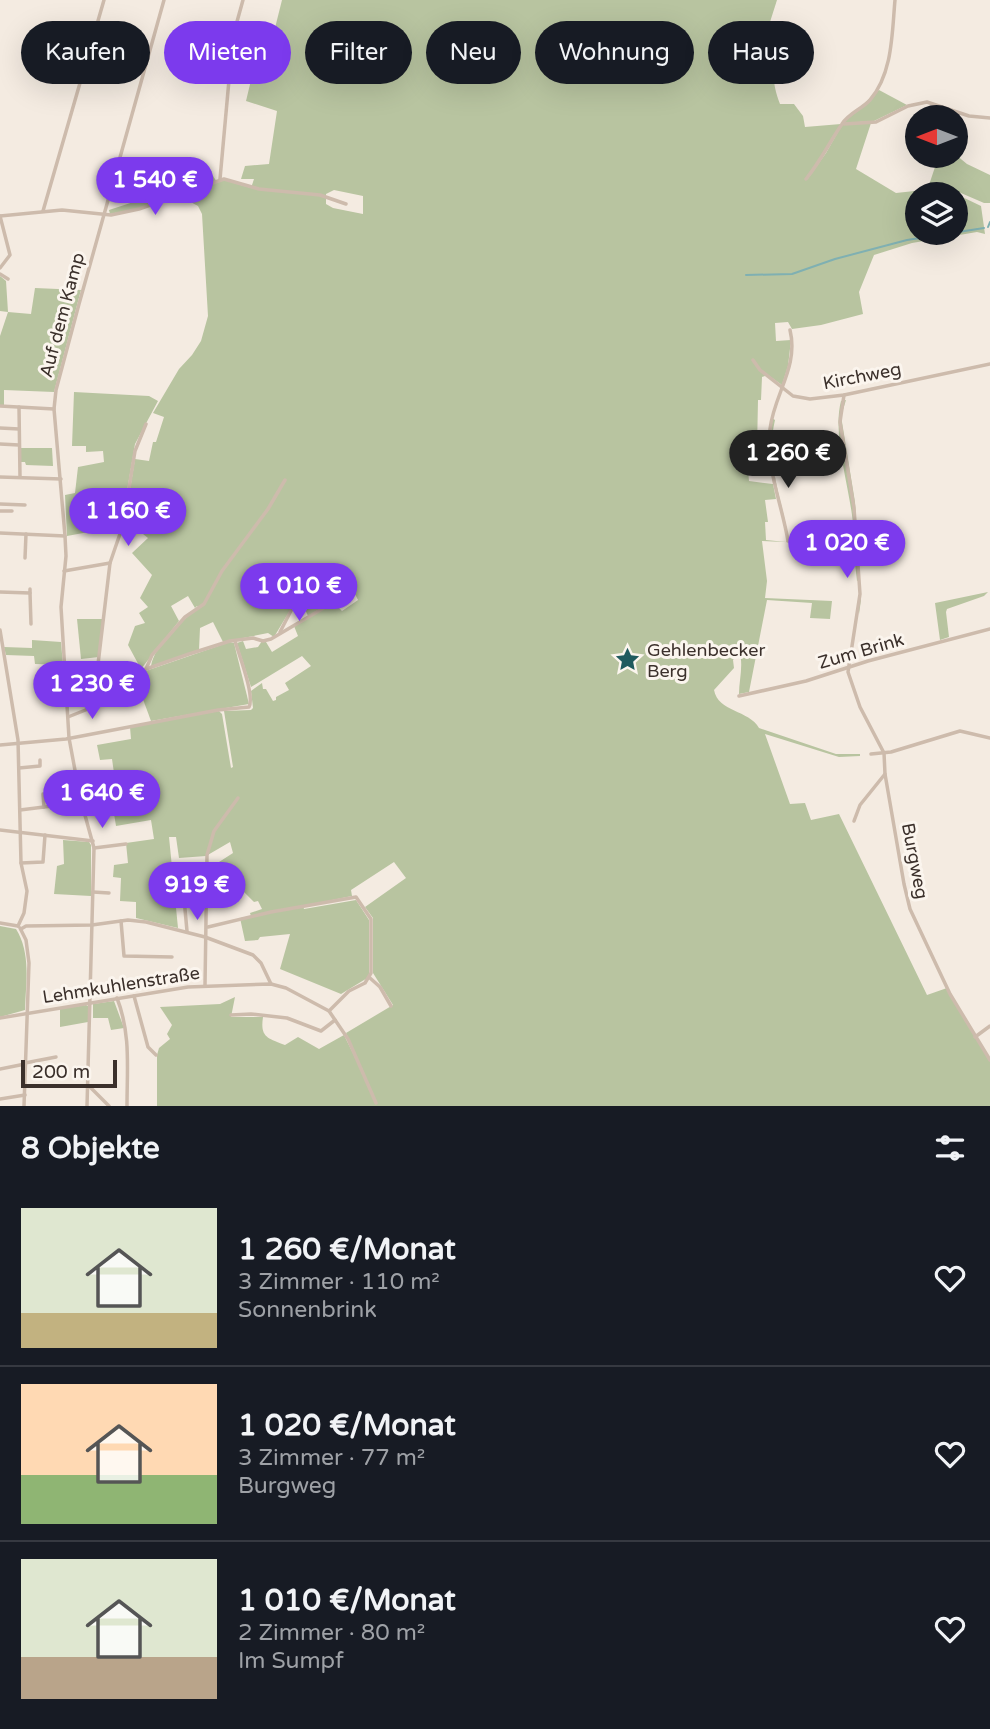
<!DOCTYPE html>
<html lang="de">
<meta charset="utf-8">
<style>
body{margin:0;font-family:"Varela Round",sans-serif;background:#20242c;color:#f1f3f6;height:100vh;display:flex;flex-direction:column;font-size:26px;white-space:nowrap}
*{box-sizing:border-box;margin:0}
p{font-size:23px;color:#9ea1a6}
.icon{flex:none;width:38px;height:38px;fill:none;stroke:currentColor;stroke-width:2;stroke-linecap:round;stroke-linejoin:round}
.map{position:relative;height:1106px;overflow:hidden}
.sheet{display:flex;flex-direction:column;background:#171b24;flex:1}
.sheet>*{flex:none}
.banner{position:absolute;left:21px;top:21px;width:948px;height:63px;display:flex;gap:14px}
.needle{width:46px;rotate:270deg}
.fabs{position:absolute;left:905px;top:105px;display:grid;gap:14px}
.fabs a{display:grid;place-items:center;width:63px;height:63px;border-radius:50%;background:#171b24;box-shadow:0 7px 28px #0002;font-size:35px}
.scale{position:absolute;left:21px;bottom:18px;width:96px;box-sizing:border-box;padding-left:7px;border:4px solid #3b302b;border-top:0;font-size:19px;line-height:24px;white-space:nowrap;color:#3b302b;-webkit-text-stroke:5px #fbf5ee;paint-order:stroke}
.price{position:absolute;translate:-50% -60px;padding:0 16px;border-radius:24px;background:#7c3aed;color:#fff;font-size:23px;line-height:46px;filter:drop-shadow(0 2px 4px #0008)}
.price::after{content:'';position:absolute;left:50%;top:42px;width:21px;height:16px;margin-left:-10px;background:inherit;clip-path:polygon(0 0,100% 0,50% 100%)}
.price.active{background:#222;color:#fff}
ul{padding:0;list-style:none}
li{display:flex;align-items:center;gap:21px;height:175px;padding:0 21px}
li+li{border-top:2px solid #363941}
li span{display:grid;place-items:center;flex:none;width:196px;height:140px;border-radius:0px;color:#555}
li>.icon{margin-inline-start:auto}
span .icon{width:84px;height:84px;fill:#fffc;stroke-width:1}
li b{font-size:30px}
h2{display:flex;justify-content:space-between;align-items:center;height:84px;padding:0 21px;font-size:30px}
.tag{padding:0 24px;border-radius:32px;background:#171b24;box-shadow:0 7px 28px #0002;font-size:24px;line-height:63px}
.tag.active{background:#7c3aed;color:#fff}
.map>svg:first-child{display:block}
.green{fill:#b8c4a0;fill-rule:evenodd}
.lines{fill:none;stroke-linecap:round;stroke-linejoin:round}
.stream{stroke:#7fb0b2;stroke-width:2}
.minor{stroke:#cdbbac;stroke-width:3.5}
.labels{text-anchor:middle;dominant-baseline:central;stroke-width:6;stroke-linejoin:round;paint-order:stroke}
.street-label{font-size:18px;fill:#3b302b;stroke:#fbf5ee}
.poi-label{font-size:18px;fill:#3b302b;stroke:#fbf5ee;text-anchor:start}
</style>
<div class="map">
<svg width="990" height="1106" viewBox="0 0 990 1106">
<rect width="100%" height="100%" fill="#f4ebe1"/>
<g class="green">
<path d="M282,0h495l-14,44 17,4c-7,24 -9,32 0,56h14l9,12 2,11 36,-3 -34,56 19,-27 16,-28 29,-2 -15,46 40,24 46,-5 13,6h-38v39h39v-39l25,12 4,28 -8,-2 -65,11 -38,12 -15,37 4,22 -42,11 -29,4 -4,-7 -13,1 1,18 15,-1 -3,26 -6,19 -14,-10 -6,2 -1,23h-3l-1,49h-11l3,32 24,3 3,15 -11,1 3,22h-3l1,18 20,2 2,-2c-9,-41 -20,-80 -16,-122l3,2c-10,41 7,80 14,120h65c0,-43 -23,-100 -13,-139l5,-1 -4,13v9l13,80 6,98 -2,14v-34l-2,1 -4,-36 -91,-4 5,40 -2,17 67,3 -2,18 -20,-1 2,-15 -45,-3 -18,92 -10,2c0,-14 5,-30 0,-43l-6,9 1,8 -20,22c4,22 35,20 45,38l77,26h24v2l-21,1 -74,-23 25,70 15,-1 6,17 28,-6 88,181 20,-7 43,73v45h-833v-51l2,-7 11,-9 -3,-5 5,-9 -12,-18 60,-3 15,-7 -4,20h32c-3,20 4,21 22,28l13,-8 21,12 25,-14 31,63 -29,-65 47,-28 -20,-32v-55l-8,-11 41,-29 -12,-16 -43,28 1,6 -49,10 1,3 52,-9 13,20v57l-28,17 -61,-25 10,-35 -30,3 -2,3 -13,1 -5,-23 11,-2 -1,-3 12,-4 -4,-8 -4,1 -15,-15 -20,-25 14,-9 -3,-11 -24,14 -27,2 -3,-21h-7l9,91 -42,-10v-16l-16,-1 1,-23 -8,-1 1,-12 14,-2 -2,-20 28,-4 -3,-19 -35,6 -6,-37h9l3,-5 -7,-4 -3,-21 -12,1 -3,-15 34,-6 -1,-12 89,-16 3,3 9,54 2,-1 -9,-56 27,-1 2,-2 -2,-17 11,-8 1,6h3l7,12 3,-1v-3l13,-7 -4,-7 26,-17 -9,-10 -51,31 -14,-44 6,-2 3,8 12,-2 4,-6 4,1 6,10 26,-16 -4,-10 40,-23 8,8 16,-11 -4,-8 -11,3 -35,21 -4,-9 13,-8 -10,3 -5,-4 -12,5 2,4 -18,30 -6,-4 -45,9 -10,-20 -13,6 -1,22 -48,16c4,-22 30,-45 48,-58l-2,-2 -2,2 -7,-12 -17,10 8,15 -38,48 -13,-24 7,-19 10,-3 -6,-10 9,-6 -8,-9 12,-23 -20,-22 16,-15 -10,-8 -14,-3 11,-68 14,2 4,-19h3l8,-25 -11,-4 26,-44 13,-14 9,-14 7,-25 -6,-102 -4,-8 -11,-6 -6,1 -5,-7 -37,14 -29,6 -1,-4 104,-34 4,6 7,-2 27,8 3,-9h-13l4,-13 24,-2 8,-53 -31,-10 16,-67 12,-2zM334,190l29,6v18l-30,-6 -7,-4v-10z"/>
<polygon points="879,90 907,105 874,121 843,123"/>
<polygon points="956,155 967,164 990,175 990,203 984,203 947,187 928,188 938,158 937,156"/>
<polygon points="0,276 6,281 8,312 31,314 35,288 81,290 54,392 4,390 4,405 0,405 0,336 8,312 0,311"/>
<polygon points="74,392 149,396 158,401 135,444 121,526 67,536 65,495 75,493 78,467 104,462 103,451 86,452 86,446 72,446"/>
<polygon points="20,448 52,448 53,466 26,465 25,462 21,462"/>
<polygon points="988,592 984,596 947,609 946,612 949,637 940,640 935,603"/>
<polygon points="77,619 103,619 99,657 81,659"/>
<polygon points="32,640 61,642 63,665 35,664 34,656 6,655 4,647 32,648"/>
<polygon points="230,642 234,643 249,704 151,721 134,675"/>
<polygon points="63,840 89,842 91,845 91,896 54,894 57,866 64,864"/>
<path d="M0,926l16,3c15,24 10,54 9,81l-25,7z"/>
<polygon points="114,1001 124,1028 111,1030 108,1018 93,1018 93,1004"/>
<polygon points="86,1005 88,1006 88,1022 60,1027 60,1009"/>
</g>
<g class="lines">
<g class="stream">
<polyline points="988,227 990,222"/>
<polyline points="746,275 792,274 835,259 907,240 984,228"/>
</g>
<g class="minor">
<polyline points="844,124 876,122 908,106 927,102 969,116 990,118"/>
<polyline points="220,179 233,36 243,0"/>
<path d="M806,179c14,-17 23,-36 36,-55 7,-11 20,-15 28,-24 23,-27 22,-68 25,-100"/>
<polyline points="43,211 104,0"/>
<polyline points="0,216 62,210 111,215 139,209 224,179 259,189 320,195 346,204"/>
<polyline points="0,216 10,255 0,268"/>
<polyline points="0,274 8,279"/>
<path d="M790,330c9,37 -16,64 -20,99 -5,37 12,75 18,112l69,2"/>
<polyline points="753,360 760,370 793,396 810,399 844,395 990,364"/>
<polyline points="844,395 840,422 854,508 860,594 848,672 860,707 884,753 885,774 904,884 910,909 950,994 990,1060"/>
<polyline points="0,406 54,409"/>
<polyline points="19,407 20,477"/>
<polyline points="0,428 19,429"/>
<polyline points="0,444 19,445"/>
<polyline points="0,477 61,479"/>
<polyline points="0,504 25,505"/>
<polyline points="0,511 12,511"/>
<polyline points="0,533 65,536"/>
<polyline points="25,558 26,534"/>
<polyline points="64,571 110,563"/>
<polyline points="0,592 30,593 30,589"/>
<polyline points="30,593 31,624"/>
<polyline points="0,630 18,740 21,863 27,891 24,913 18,926"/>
<polyline points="280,632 296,601"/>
<polyline points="146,669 152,655 185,617 204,604 222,571 268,509 285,480"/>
<polyline points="739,696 806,681 868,661 990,629"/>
<polyline points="94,698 110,563 123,525 135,451 146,424"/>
<polyline points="68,717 88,709 94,698 100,696 112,684 146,669 189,654 230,641 253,638 263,641 271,639 344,596"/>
<path d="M0,745l66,-6 152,-29 31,-3c6,-11 -10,-52 -14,-66"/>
<polyline points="871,754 891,752 960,731 990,738"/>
<polyline points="19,768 40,766 40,760"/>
<polyline points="43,794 44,807"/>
<polyline points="20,810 52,806"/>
<polyline points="854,821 860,805 885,774"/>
<polyline points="0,830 93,841"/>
<polyline points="94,848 126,844"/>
<polyline points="21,863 43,862 45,835"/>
<polyline points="181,866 187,931"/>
<polyline points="93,892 109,893"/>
<polyline points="121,921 124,956 172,957"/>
<polyline points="0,923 18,926"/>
<polyline points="208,927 271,912 356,897 371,919 371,973 365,983 349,991 329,1011"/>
<polyline points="20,928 26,940 29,963 24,1106"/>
<polyline points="21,929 26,926 92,925 128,920 146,922 205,937 253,955 261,963 271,984"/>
<polyline points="370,978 380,987 391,1006"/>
<polyline points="205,985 207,855 214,831 238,798"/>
<polyline points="134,996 148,1047 156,1055"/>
<path d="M117,998c14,36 10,70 10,108"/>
<polyline points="231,1015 251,1014 287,1018 321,1031 335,1020"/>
<polyline points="0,1018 188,987 271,984 286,988 329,1011 348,1039 376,1103"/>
<polyline points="975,1037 990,1026"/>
<polyline points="25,1063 56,1057"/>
<polyline points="0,1069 25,1064"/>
<polyline points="88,1085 109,1106"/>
<polyline points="0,1099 25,1095"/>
<polyline points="87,1106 94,848 80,797 69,738 61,607 66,556 65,536 54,409 56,390 79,304 164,0"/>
</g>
</g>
<defs>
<symbol id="sight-bare" viewBox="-9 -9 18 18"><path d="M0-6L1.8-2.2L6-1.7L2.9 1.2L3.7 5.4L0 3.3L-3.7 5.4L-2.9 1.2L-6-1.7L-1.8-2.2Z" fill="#1f5a5e" stroke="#fbf5ee" stroke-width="2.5" paint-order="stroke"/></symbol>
</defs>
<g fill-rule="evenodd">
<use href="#sight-bare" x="610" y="642" width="35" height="35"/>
</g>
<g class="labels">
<g class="street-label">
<text transform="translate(62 315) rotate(-75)">Auf dem Kamp</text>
<text transform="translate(862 376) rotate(-11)">Kirchweg</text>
<text transform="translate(861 651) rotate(-16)">Zum Brink</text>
<text transform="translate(915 861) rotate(79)">Burgweg</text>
<text transform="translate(121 985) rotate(-9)">Lehmkuhlenstraße</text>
</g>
<g class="poi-label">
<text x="647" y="650">Gehlenbecker<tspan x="647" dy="21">Berg</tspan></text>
</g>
</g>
</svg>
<div class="fabs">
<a><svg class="needle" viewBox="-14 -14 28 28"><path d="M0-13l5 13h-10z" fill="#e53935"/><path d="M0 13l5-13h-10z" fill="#9ea1a6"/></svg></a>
<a><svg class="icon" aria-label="layers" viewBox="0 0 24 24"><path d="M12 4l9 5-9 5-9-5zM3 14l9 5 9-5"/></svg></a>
</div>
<div class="scale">200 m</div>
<b class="price" style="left:155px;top:217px">1 540 €</b>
<b class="price active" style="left:788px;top:490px">1 260 €</b>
<b class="price" style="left:128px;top:548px">1 160 €</b>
<b class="price" style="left:847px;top:580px">1 020 €</b>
<b class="price" style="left:299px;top:623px">1 010 €</b>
<b class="price" style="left:92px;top:721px">1 230 €</b>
<b class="price" style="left:102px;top:830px">1 640 €</b>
<b class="price" style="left:197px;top:922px">919 €</b>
<div class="banner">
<a class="tag">Kaufen</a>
<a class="tag active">Mieten</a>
<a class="tag">Filter</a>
<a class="tag">Neu</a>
<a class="tag">Wohnung</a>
<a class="tag">Haus</a>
</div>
</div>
<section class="sheet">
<h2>8 Objekte<svg class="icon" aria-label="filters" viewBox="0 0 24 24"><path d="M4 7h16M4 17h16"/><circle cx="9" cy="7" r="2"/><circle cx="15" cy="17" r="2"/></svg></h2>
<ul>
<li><span style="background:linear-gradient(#dfe7d0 75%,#c2b280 0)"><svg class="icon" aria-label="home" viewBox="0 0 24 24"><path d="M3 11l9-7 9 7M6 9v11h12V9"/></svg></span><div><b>1 260 €/Monat</b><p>3 Zimmer · 110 m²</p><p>Sonnenbrink</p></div><svg class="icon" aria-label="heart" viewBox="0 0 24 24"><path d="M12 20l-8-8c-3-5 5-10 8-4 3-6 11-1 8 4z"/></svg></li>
<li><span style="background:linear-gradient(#ffd9b3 65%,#8fb573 0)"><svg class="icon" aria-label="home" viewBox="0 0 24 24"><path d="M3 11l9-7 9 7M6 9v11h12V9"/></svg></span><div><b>1 020 €/Monat</b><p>3 Zimmer · 77 m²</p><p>Burgweg</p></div><svg class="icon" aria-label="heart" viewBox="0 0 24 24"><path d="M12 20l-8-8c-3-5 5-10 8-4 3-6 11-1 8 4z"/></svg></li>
<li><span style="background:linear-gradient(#dfe7d0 70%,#b9a48a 0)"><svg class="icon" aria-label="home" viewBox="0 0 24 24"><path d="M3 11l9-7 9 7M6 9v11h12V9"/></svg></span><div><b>1 010 €/Monat</b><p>2 Zimmer · 80 m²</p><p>Im Sumpf</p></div><svg class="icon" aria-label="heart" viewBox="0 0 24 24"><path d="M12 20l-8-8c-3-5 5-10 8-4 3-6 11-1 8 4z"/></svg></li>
</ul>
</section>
